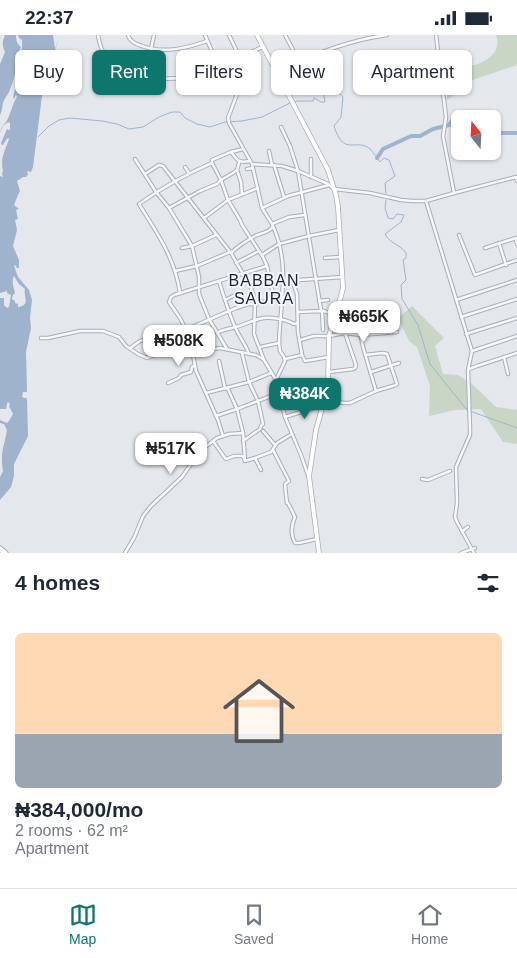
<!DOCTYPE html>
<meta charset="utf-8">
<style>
body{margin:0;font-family:Helvetica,sans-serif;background:#f6f6f7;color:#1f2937;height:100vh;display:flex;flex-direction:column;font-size:19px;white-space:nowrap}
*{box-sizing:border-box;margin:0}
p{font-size:16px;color:#747a83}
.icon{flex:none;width:28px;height:28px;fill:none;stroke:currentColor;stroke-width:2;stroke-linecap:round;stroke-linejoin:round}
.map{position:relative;height:518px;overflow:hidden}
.sheet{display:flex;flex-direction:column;background:#fff;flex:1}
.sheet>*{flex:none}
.banner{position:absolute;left:15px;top:15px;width:488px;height:45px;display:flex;gap:10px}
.needle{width:32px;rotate:342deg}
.controls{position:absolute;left:451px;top:75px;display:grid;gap:10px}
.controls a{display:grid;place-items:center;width:50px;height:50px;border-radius:8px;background:#fff;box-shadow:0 1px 4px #0004;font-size:25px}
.price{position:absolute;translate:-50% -42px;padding:0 11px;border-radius:10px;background:#fff;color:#222;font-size:16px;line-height:32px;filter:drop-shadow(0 1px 2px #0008)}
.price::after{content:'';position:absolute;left:50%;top:30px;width:15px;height:11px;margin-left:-8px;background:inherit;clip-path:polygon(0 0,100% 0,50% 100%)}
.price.active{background:#0f766e;color:#fff}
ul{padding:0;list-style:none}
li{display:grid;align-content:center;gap:10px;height:265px;padding:0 15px}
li+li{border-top:1px solid #e0e1e3}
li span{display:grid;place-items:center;height:155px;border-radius:8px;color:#555}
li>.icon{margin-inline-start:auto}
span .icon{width:90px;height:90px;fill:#fffc;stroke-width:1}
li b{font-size:21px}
h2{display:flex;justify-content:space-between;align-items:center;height:60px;padding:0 15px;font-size:21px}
.chip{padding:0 18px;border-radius:8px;background:#fff;box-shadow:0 1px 4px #0004;font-size:18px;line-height:45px}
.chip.active{background:#0f766e;color:#fff}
.status{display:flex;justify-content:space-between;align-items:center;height:35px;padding:0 25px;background:#fff;direction:ltr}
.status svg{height:14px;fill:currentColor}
.dock{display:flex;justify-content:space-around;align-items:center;height:70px;border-top:1px solid #e0e1e3;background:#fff;font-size:14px;color:#747a83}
.dock a{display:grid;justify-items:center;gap:2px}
.dock .active{color:#0f766e}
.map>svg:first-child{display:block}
.green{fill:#c9d6c5}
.water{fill:#9fb4cc;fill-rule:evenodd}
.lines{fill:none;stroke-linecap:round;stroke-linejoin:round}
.stream{stroke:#9fb4cc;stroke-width:1}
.river{stroke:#9fb4cc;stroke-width:4}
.street-casing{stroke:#a9aeb7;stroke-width:4.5}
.secondary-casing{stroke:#a9aeb7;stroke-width:5.5}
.primary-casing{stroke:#a3abb8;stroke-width:7}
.street{stroke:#f7f8fa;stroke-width:2.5}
.secondary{stroke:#fff;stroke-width:4}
.primary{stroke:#fff;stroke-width:5}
.labels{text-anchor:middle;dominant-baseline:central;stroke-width:4;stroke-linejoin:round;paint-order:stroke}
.quarter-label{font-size:16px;letter-spacing:1px;fill:#1d2536;stroke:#f4f6f9}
</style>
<div class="status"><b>22:37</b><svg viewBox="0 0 49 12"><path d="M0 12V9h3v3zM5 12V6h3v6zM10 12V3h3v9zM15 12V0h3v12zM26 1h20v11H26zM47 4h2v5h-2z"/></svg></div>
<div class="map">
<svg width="517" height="518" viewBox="0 0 517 518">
<rect width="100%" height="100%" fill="#e4e7ec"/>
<g class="green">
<path d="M496,0h21v30l-59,20 -3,10 -8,5 -2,-30 9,-6c6,0 15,2 21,1 14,-4 27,-15 21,-30z"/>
<polygon points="412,271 444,303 435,311 443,339 458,340 472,349 496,372 517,375 517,409 503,407 481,374 455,375 429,381 430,351 417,312 409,306 398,283"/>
</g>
<path class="water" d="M5,0h11c0,5 1,9 5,12l-3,8 1,2c4,-5 3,-12 3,-17l-3,-2 -1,-3h35l2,14 5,-14 -17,53 -10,79 -2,5 -4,-1 1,3 -2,3h-3l-6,4 3,10 -2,4 -4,10 5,4 -3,1 2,9 -3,1 2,10 -4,16 6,14v8h-2l-2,-3 -1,1 4,11 11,13 3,10 -2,18 1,10 -5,24 1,38v2h-4l-1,5 2,1h2l1,1 1,37 -14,28v12l-3,11 -11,13v-23l3,-6c-3,-20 1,-23 4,-41l-3,-6 -4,-1v-3l7,3 2,-2 4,-7 -4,-8 1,-2 -2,-2 -1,2 -1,5h-6v-111h4v7l3,3 2,-1 2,-12 -4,-2v-2l-7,2v-117l3,1 -1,-3 1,-3c-3,-14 2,-19 6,-32l-1,-1 -2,2 -3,5h-1l-1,-2 6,-14 2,1h1v-7l-2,-1 -5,4 -3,7c1,-6 3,-7 6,-11 5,-8 6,-18 11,-25l-1,-2 -2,4 -1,-2 4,-15 2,-16v-2l-1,2 -1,-2 -2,1c2,7 -3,20 -6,27 -2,4 -5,7 -6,11 -1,5 -1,8 -3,12v-51l5,-12c-3,-7 -3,-10 0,-17zM14,241l5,8 6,5c-2,8 6,16 -7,18v-3l-3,-1v-2l-3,-2 1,-4 2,-2c-1,-5 -4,-12 -1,-17z"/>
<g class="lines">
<g class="stream">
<path d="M294,67l3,-1h16l1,-3 7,4h4l-1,-6 2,-4h12l5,5 -2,20 -7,9c10,32 22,11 36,23 4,4 7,9 10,13l4,-4 5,2 6,16 -10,7 1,10"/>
<polyline points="38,102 49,91 59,85 70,83 102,86 117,89 129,94 143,92 159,82 172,77 180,77 185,83 197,89 210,92 225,87 242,86 262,82 290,68"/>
<path d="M386,165l-1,8 3,10 5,1 4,-5 7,1 -3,7 -16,12c5,10 15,10 21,19v5l-3,2 3,20 -5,5 1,14 16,26 12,39 37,46 50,18"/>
</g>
<g class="river">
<polyline points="492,94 498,98 517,98"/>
<polyline points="377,123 383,114 411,101 420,101 433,94 449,90 454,83 460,86"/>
</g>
<defs>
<g id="street">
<path d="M98,0c2,14 10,31 24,37 19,9 61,8 81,2 21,-6 40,-18 59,-27"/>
<path d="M128,0c2,7 8,9 14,11 22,8 45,2 65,-5"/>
<polyline points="205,0 219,33"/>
<polyline points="229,0 240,23"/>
<polyline points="285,0 299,26"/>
<polyline points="436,0 446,82 443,101 454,158 426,166 472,316 468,335 470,393 470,400 456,432 457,468 455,482 457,487 474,518"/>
<polyline points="151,14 154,0"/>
<path d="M248,19l-3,19 -17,45 1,5 23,41 10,44 10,16 1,3c-5,6 -12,6 -18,9 -9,5 -18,11 -24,17l20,35 2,6 2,10 -1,30 10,26 12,20 9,37 16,38 7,20"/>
<path d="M276,37c35,-17 72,-32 111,-37"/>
<polyline points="281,92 290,111 298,136 321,275 335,280"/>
<polyline points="269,116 272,130"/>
<polyline points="231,117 243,114"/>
<polyline points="135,124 156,157 169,173 192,211 199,242 199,259 209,284 227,314"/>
<polyline points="212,128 221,145 228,165 240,185 242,190 263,222 267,231 274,264"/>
<polyline points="252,129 282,131 298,136 328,149 334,154 370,158 401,165 412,166 426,166"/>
<polyline points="274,130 284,162"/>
<polyline points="185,132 189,138"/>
<polyline points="247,134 253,133"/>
<polyline points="237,135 241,147 242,159"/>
<polyline points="145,139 159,130 163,131 231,218"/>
<polyline points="311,142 311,124"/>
<polyline points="454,158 516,142 517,146"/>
<polyline points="169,173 200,156 217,149 221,145 233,138 237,135 239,128"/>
<polyline points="262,173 288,161 329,150"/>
<polyline points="204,183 228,165 258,153"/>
<polyline points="459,200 475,240 517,225"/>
<polyline points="499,208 506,230"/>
<polyline points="182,213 192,211 216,200"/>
<polyline points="485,213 516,203 517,209"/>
<polyline points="262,220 279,209 309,201 339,195"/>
<polyline points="325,223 340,222"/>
<polyline points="236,228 259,216"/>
<polyline points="175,236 197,231 230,217"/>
<path d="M219,246c5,16 10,33 17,48 4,9 10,16 13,25"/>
<polyline points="293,248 297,259 298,297 302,320 305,326 329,322"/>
<polyline points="283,250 299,245 343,242"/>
<path d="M180,258c-5,-35 -23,-60 -41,-89 23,-16 47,-30 73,-41v-3l19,-8c7,9 7,11 19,9"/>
<polyline points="225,265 237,259"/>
<polyline points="456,265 517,245"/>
<polyline points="319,266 328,265"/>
<polyline points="298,277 322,276 323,295"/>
<polyline points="357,281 363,312 376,356"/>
<polyline points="461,282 517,264"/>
<path d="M217,298c6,-4 12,-4 19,-6 7,-2 15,-6 23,-8 10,-3 26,0 35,5l4,-1"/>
<polyline points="466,299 517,283"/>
<polyline points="41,303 48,303 80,296 103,296 119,302 126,311 138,319 147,323 165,316 190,313 207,315 220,313 256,320 263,324"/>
<polyline points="300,305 314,301 329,301 345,298 361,300 397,297"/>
<polyline points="260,312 279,308"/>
<polyline points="130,313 140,306 192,292 236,273 248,269 255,269 283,262"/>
<polyline points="190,313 185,293 180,283 169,267 171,262 174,260 267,231"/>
<polyline points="192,314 196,336 218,385 223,401"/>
<polyline points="472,316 517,301"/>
<polyline points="242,318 249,347 258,366 263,389 261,391 260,394 243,406"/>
<polyline points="504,322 508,339"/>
<polyline points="285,324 302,320"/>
<polyline points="219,326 225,353 228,354 237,374 243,398 245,426"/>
<polyline points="469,334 477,331 517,318"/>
<polyline points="329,337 353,334 355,333 356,330 345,298"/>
<polyline points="371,337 399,328"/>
<path d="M276,345l9,-19 -1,-4 -4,-6 -1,-8c1,-40 12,-80 -7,-119l17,-7 16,-2"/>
<polyline points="168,348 179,343 181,340 191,337 192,332 195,330"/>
<polyline points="278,353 289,350"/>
<polyline points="317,353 328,351"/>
<polyline points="206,358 249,347 271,338"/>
<polyline points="325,365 344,368 350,368 376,356 396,350 397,349 387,319 383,318 365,320"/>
<polyline points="216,381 237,374 279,358"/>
<polyline points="285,382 314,373 322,372"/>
<polyline points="263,396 275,410"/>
<polyline points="213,406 225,423 226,424 234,421 243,421 245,426 255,423 271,417 277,408 292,399"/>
<polyline points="273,415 289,446 285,449 286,460 287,468"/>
<polyline points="255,423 261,435"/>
<polyline points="422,444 428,445 450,436"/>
<path d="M288,468l7,14c-4,9 -5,17 0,26h4l18,-4"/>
<polyline points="462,497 465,494 468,492"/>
<polyline points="125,518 134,503 143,481 151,471 182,442 200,416 217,403 229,399 243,398"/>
<polyline points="461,518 475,513"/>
</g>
<polyline id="secondary" points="257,0 328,135 336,160 338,172 343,253 341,261 333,287 329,301 328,351 316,395 309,441 319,518"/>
<polyline id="primary" points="0,514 5,518"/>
</defs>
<use href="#street" class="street-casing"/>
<use href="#secondary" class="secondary-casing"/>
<use href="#primary" class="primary-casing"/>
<use href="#street" class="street"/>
<use href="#secondary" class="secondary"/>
<use href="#primary" class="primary"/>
</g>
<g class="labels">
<g class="quarter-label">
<text x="264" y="245">BABBAN<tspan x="264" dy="18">SAURA</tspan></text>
</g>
</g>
</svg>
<div class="controls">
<a><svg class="needle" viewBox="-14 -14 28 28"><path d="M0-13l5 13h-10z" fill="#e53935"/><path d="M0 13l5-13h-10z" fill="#747a83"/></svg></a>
</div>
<b class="price" style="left:364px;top:308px">₦665K</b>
<b class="price" style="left:179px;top:332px">₦508K</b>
<b class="price active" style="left:305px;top:385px">₦384K</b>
<b class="price" style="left:171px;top:440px">₦517K</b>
<div class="banner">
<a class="chip">Buy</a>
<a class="chip active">Rent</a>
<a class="chip">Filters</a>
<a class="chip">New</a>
<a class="chip">Apartment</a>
</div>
</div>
<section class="sheet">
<h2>4 homes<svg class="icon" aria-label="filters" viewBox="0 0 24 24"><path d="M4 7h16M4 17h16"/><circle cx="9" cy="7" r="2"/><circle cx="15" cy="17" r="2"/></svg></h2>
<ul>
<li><span style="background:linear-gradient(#ffd9b3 65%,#9aa5b1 0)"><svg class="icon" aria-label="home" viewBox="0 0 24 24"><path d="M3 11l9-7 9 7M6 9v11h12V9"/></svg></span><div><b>₦384,000/mo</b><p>2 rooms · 62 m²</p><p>Apartment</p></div></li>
</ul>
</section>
<nav class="dock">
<a class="active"><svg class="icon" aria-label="map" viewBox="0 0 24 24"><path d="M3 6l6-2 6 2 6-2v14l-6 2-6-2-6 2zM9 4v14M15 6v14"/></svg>Map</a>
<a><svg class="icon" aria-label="saved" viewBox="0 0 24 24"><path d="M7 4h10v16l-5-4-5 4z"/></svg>Saved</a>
<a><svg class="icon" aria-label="home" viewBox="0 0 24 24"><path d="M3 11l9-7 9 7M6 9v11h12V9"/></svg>Home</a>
</nav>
